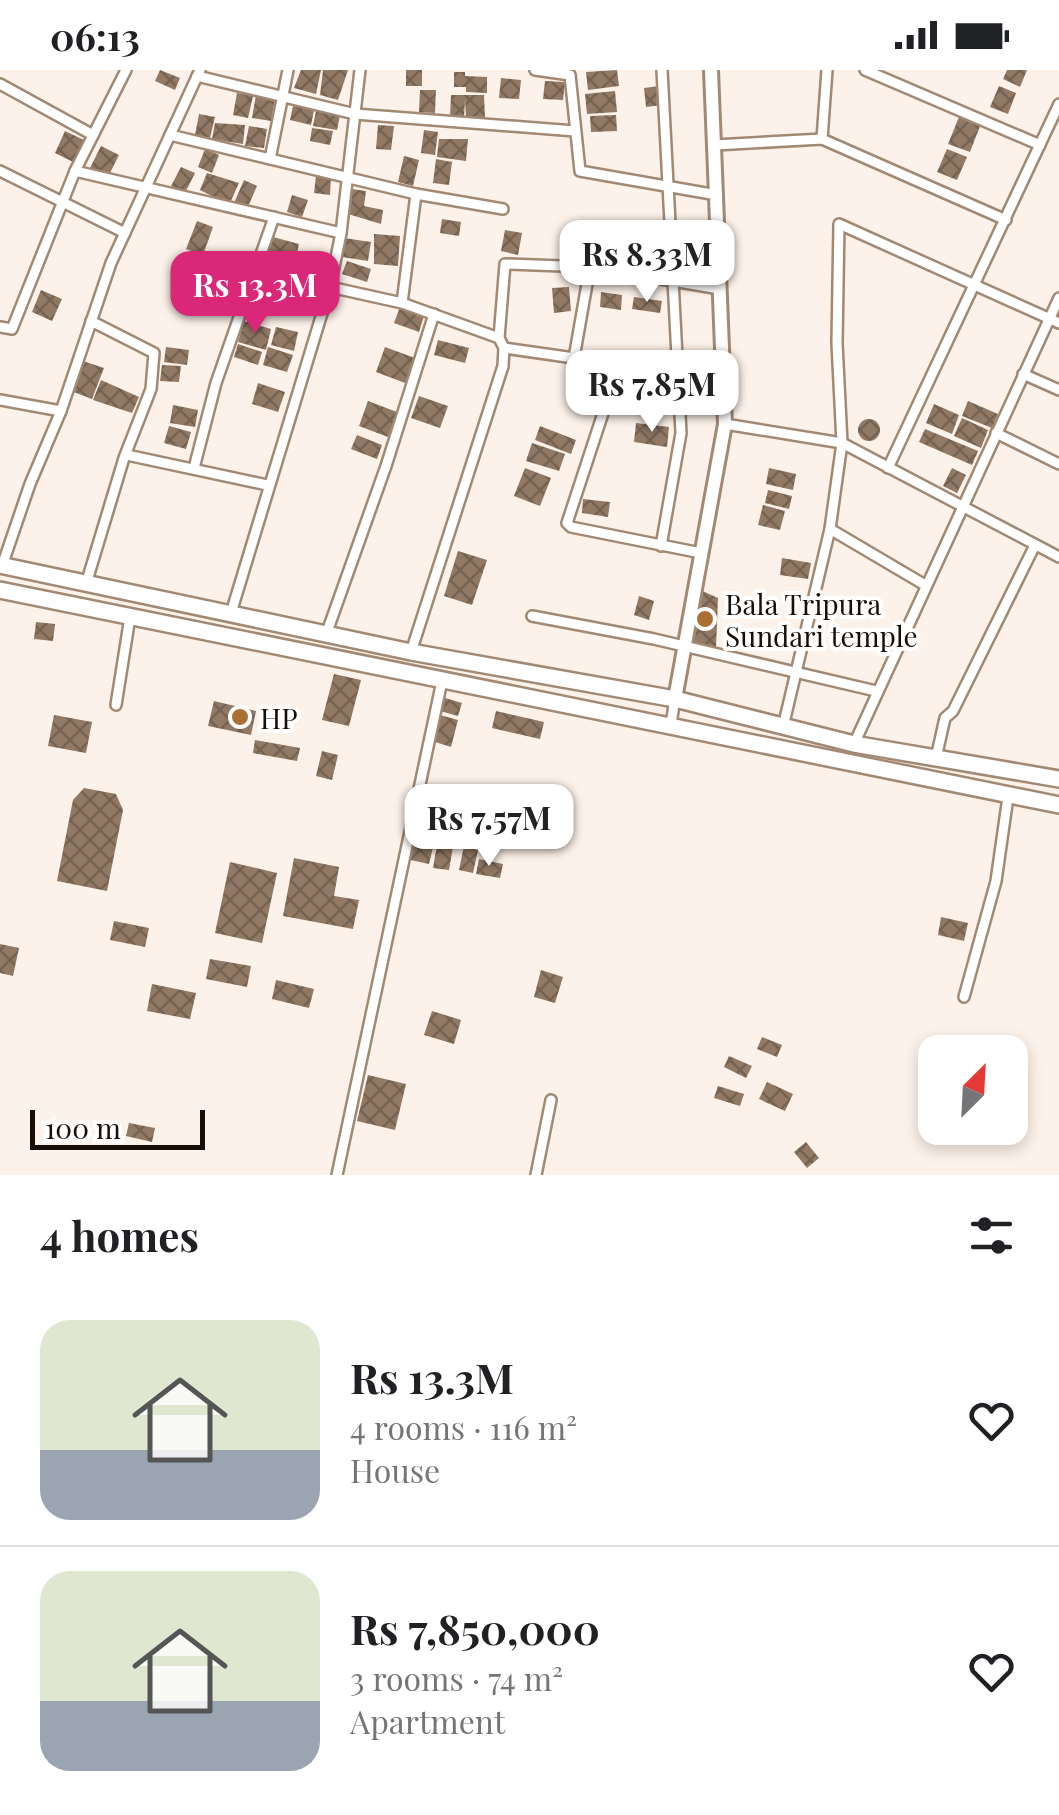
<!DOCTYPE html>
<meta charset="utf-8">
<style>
body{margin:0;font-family:"Playfair Display",serif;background:#f2f2f2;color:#202124;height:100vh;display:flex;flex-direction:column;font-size:38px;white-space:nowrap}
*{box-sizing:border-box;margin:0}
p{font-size:32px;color:#757577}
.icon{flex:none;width:55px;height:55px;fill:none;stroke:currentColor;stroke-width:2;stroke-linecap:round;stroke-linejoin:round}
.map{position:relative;height:1105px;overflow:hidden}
.sheet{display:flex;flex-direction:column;background:#fff;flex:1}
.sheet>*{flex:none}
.needle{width:65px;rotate:24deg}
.controls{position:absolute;left:918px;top:965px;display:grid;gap:20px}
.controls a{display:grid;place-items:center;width:110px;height:110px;border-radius:20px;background:#fff;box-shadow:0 5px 15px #0003;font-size:50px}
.scale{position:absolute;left:30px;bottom:25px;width:175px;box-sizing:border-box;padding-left:10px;border:5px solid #170f07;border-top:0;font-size:28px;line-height:35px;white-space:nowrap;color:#170f07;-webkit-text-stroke:8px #fff;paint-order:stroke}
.price{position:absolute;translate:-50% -85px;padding:0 22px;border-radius:20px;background:#fff;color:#222;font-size:32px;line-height:65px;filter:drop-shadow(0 2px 5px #0008)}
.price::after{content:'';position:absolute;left:50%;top:60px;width:30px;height:22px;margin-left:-15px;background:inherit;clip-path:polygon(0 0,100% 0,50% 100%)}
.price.current{background:#db2777;color:#fff}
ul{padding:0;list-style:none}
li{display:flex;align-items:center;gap:30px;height:250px;padding:0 40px}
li+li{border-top:2px solid #e0e0e0}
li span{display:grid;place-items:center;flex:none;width:280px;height:200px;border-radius:30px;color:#555}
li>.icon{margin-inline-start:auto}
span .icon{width:120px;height:120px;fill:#fffc;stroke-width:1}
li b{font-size:42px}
h2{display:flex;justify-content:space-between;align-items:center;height:120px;padding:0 40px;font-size:42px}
.status{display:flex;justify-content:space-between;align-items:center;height:70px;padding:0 50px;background:#fff;direction:ltr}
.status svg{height:28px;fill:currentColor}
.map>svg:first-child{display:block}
.building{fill:url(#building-cross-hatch)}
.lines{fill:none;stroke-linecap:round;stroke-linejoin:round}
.minor-casing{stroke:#a18974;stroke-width:14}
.secondary-casing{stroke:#a18974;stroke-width:18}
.trunk-casing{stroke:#a18974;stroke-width:20}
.minor{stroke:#fff;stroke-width:9}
.secondary{stroke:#fff;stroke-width:12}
.trunk{stroke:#fff;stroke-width:15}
.poi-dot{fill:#ac6f33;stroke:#fff;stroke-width:4}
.labels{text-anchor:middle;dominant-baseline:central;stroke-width:8;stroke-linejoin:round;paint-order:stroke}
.poi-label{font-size:28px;fill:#170f07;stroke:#fff;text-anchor:start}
</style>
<div class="status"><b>06:13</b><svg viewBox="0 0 49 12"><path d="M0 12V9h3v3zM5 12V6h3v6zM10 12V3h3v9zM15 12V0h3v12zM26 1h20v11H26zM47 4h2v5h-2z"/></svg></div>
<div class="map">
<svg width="1059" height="1105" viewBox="0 0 1059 1105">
<defs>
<pattern id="building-cross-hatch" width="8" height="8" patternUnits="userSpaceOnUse" patternTransform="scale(2.5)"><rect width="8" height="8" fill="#927965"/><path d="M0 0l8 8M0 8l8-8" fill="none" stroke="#766251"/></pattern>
</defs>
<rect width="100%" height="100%" fill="#fdf2e9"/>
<g class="building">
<polygon points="160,0 180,8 175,20 155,11"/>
<polygon points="301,0 321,0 316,24 294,18"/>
<polygon points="323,0 348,0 338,30 320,25"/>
<rect x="406" y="0" width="16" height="16"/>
<polygon points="617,0 619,16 588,20 586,2"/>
<polygon points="1007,0 1027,0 1020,17 1003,9"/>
<polygon points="454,2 465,2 465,6 487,7 487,23 466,22 466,17 454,17"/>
<polygon points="501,8 521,10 519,29 499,28"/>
<polygon points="545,11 565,12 563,30 543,29"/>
<polygon points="659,16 662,35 646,37 644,18"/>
<polygon points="999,16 1016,23 1008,44 990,37"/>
<polygon points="420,20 436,20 435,43 419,42"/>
<polygon points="615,21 617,42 587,44 585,24"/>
<polygon points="237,23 253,26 248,48 233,45"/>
<polygon points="256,25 275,29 271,51 252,48"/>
<polygon points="451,25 484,25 485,47 466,47 465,30 464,48 450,47"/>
<polygon points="293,36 314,40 311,55 290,50"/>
<polygon points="316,41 340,45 337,60 313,56"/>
<polygon points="961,42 982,51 970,82 948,74"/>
<polygon points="199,44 215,47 210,68 195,65"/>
<polygon points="616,45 617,61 591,62 590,46"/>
<polygon points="215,53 245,55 243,74 212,69"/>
<polygon points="378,55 394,56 391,80 376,79"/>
<polygon points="249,56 267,59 264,78 245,76"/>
<polygon points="312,58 333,61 330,75 310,71"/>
<polygon points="424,60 438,62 435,85 421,83"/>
<polygon points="65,61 84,70 73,92 55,83"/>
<polygon points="439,69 468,69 466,91 437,87"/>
<polygon points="101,76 119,85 108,107 90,98"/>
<polygon points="205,79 219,85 212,103 198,97"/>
<polygon points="947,79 967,87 957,110 937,102"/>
<polygon points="404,86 419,90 413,116 398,112"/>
<polygon points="436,89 452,92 449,115 433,113"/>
<polygon points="181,97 195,103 185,123 171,116"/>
<polygon points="207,103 239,113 229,135 200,120"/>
<polygon points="316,106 331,108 330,125 314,123"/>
<polygon points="244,110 257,116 247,139 234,133"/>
<polygon points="352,119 366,121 364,136 383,140 381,154 348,144"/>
<polygon points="292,125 308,130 302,147 287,142"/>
<polygon points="442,149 461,152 459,166 440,163"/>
<polygon points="197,151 213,157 203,185 186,179"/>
<polygon points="505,160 522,163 518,185 501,181"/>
<polygon points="374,164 400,166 398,196 374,194"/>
<polygon points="273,167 299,174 295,192 268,186"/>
<polygon points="344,168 371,172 368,191 342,187"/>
<polygon points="347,191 371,199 367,212 342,204"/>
<polygon points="569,217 571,241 554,243 552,218"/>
<polygon points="41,220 62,229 52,251 32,242"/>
<polygon points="601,222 622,225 621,240 600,237"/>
<polygon points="634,227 662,231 660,243 632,239"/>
<polygon points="400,237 424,246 419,262 394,253"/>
<polygon points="244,251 271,259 266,280 238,272"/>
<polygon points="276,257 298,262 294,281 271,275"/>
<polygon points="438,270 469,278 465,293 434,285"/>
<polygon points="238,274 262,282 258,295 234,287"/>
<polygon points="166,277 189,280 187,295 164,292"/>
<polygon points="268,277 293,285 287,302 263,295"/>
<polygon points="385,277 415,288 405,313 376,302"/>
<polygon points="83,291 104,298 92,329 71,321"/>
<polygon points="162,295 181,296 179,312 160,311"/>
<polygon points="101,310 139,327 132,343 93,330"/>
<polygon points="258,313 285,322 278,342 252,334"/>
<polygon points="419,326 448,336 440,358 411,348"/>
<polygon points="368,331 397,342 388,367 359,356"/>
<polygon points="968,331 998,344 992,358 962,346"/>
<polygon points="934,334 959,345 952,364 926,353"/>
<polygon points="173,335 198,340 195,357 170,353"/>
<polygon points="962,348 988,360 981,378 954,366"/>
<circle cx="869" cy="360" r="11"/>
<polygon points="636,353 669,357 667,377 634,372"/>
<polygon points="169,356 191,362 186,379 164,373"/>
<polygon points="540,356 576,370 571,384 535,370"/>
<polygon points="925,359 978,381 972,395 919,372"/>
<polygon points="357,365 382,375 377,389 351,379"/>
<polygon points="532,373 565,384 559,401 526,391"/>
<polygon points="525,398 551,408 540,436 514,426"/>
<polygon points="769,398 796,404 793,420 766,414"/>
<polygon points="952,398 966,405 957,423 943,416"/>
<polygon points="768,420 792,426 789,439 765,433"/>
<polygon points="583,429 610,432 608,447 582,443"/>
<polygon points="763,435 785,441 780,460 758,455"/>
<polygon points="458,481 487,490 472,535 444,526"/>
<polygon points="782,488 811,493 808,509 780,505"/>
<polygon points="698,519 718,528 716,577 689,571"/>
<polygon points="639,526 654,531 649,550 634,545"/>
<polygon points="36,552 55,554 53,571 34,569"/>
<polygon points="334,604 361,610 349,656 322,650"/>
<polygon points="445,628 462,633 458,646 440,641"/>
<polygon points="214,631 256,641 251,665 208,656"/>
<polygon points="496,641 544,652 540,669 492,658"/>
<polygon points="54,645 92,652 86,683 48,676"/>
<polygon points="440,645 458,650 451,677 432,671"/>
<polygon points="255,670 300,678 297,691 253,683"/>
<polygon points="322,681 338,685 332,710 316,706"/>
<polygon points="84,718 116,724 123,740 107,821 57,811 73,730"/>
<polygon points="412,759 436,765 429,794 406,789"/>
<polygon points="438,769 454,771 449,800 433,798"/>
<polygon points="464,776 478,780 473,803 459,800"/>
<polygon points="294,788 339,797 334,826 359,830 353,859 283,846"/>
<polygon points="479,789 503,794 500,808 476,804"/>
<polygon points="230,792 277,803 262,873 215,863"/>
<polygon points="941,847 968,853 964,871 938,865"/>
<polygon points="114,851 149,858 145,877 110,870"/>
<polygon points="0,874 19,878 13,906 0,903"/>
<polygon points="210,889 251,896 247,917 206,909"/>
<polygon points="541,900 563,907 555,933 534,927"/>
<polygon points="276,910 314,919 309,938 272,929"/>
<polygon points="152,914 196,923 190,949 147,941"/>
<polygon points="432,941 461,950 454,974 424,965"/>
<polygon points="762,967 782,975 777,987 757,979"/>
<polygon points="729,986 752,996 746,1008 724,997"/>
<polygon points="368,1005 406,1014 395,1060 357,1051"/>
<polygon points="767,1012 793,1024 785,1041 759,1029"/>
<polygon points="718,1016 744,1024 740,1036 714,1028"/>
<polygon points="129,1053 155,1058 152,1072 126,1066"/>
<polygon points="806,1072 819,1088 807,1098 794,1082"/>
</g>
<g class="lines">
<defs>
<g id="minor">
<polyline points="126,0 75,101 341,163"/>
<polyline points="535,0 570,5 580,101 717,125"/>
<polyline points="865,0 1040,75"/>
<polyline points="197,6 355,44 575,61"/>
<polyline points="0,14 93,65"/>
<polyline points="170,65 416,124 503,139"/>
<polyline points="822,69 827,0"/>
<polyline points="715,75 822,69 1006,150"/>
<polyline points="270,89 288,0"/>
<polyline points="0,101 125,163"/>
<polyline points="416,124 402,233 499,268"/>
<polyline points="330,217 402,233"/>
<polyline points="0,257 12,259 75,101"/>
<polyline points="504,278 574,288 608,319 608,328 567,453 571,457 701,483"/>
<polyline points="574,288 590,197"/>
<polyline points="1023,304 1059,320"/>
<polyline points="0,330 61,341"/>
<polyline points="725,354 842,373 1059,487"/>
<polyline points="996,363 1059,394"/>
<polyline points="127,385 267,415"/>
<polyline points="194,398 216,313 274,147"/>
<polyline points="888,398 1059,34"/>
<polyline points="830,459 925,515"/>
<polyline points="661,476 681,363 662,0"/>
<polyline points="2,496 30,414 61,341 111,193 200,0"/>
<polyline points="86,514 124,388 151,319 154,283 91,251"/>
<polyline points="231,543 330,217 341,163 360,0"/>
<polyline points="532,546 654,569 876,621"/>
<polyline points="327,562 386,396 434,244"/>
<polyline points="411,582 503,296 504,278 499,268 505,194 590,197 720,219"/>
<polyline points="116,635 130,547"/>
<polyline points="671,654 675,629"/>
<polyline points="783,657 830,459 842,373 837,273 839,154 1059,253"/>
<polyline points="854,674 1059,228"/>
<polyline points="936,688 945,648 953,641 1035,475"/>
<polyline points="964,927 996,811 1008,727"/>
<polyline points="337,1105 442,611"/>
<polyline points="536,1105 551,1030"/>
</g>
<polyline id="secondary" points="675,629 725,354 711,0"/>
<g id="trunk">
<polyline points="0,495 411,582 675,629 854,674 1059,709"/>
<polyline points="0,520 1059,735"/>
</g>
</defs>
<use href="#minor" class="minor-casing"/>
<use href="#secondary" class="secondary-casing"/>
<use href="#trunk" class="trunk-casing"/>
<use href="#minor" class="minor"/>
<use href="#secondary" class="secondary"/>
<use href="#trunk" class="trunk"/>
</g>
<g class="poi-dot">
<circle cx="705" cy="549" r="10"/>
<circle cx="240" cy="647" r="10"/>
</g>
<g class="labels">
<g class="poi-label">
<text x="725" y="533">Bala Tripura<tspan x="725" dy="32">Sundari temple</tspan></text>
<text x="260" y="647">HP</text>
</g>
</g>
</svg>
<div class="controls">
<a><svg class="needle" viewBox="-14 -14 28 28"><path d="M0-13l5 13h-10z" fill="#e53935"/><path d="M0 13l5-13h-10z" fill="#757577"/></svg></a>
</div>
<div class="scale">100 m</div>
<b class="price" style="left:647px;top:235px">Rs 8.33M</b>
<b class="price current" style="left:255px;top:266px">Rs 13.3M</b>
<b class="price" style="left:652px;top:365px">Rs 7.85M</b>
<b class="price" style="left:489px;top:799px">Rs 7.57M</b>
</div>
<section class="sheet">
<h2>4 homes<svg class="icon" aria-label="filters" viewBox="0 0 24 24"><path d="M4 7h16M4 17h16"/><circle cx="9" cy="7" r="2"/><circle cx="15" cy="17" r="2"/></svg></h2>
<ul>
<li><span style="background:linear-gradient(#dfe7d0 65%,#9aa5b1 0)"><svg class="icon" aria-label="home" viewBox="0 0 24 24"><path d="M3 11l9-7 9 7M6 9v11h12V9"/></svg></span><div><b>Rs 13.3M</b><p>4 rooms · 116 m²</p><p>House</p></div><svg class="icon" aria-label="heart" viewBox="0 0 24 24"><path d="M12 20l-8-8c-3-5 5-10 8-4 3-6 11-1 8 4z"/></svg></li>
<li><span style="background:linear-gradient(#dfe7d0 65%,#9aa5b1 0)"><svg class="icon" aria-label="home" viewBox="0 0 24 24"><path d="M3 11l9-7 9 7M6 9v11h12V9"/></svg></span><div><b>Rs 7,850,000</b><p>3 rooms · 74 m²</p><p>Apartment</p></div><svg class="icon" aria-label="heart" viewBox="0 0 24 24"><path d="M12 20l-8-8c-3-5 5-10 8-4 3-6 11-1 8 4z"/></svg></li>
</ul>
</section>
